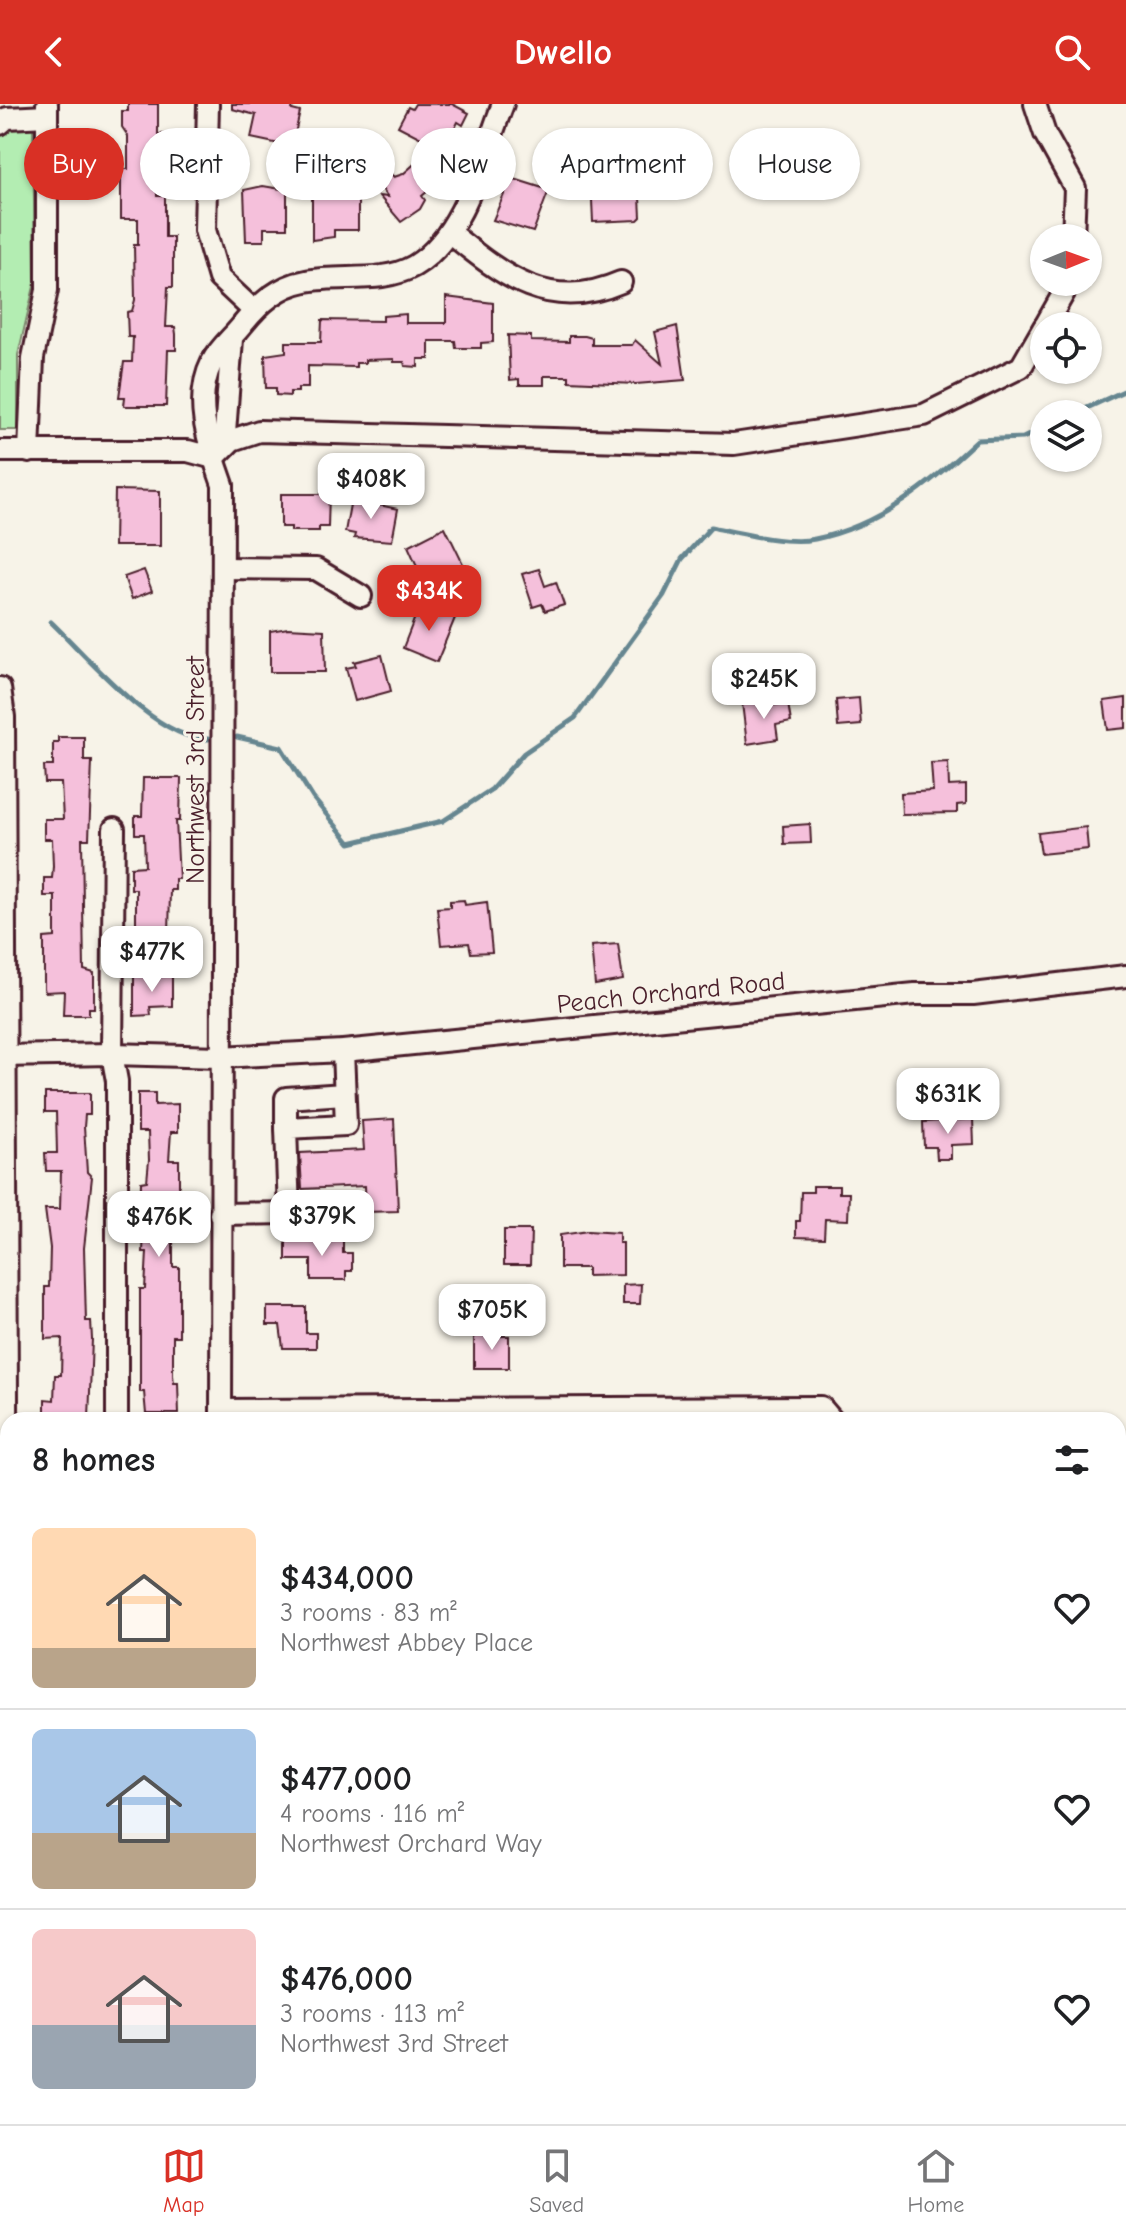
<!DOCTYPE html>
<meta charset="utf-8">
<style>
body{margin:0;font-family:"Comic Neue",sans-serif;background:#f6f6f6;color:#202124;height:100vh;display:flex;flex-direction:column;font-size:30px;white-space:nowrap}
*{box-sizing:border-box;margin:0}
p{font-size:26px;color:#757577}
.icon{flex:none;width:44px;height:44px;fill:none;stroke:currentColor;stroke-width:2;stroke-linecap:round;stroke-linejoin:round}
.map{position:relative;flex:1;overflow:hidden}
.details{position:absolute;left:0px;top:1308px;width:1126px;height:712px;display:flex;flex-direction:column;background:#fff;border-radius:24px 24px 0 0;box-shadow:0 2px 6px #0004}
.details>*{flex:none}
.banner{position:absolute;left:24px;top:24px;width:1078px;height:72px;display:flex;gap:16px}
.needle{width:52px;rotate:89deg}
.fabs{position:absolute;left:1030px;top:120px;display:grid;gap:16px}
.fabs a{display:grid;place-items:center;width:72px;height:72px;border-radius:50%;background:#fff;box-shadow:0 2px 6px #0004;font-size:40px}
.price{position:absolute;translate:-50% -68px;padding:0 18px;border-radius:16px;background:#fff;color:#222;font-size:26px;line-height:52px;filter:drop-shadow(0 2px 4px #0008)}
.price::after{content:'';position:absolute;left:50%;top:48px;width:24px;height:18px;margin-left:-12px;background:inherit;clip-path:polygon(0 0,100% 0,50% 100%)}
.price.current{background:#d93025;color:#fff}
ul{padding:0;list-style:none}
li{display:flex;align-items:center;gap:24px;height:200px;padding:0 32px}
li+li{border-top:2px solid #e0e0e0}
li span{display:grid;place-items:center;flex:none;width:224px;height:160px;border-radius:12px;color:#555}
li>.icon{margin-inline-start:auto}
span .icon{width:96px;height:96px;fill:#fffc;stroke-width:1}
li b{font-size:34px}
h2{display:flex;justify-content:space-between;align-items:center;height:96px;padding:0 32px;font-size:34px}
.chip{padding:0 28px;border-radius:36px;background:#fff;box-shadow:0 2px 6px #0004;font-size:28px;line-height:72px}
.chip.current{background:#d93025;color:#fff}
header{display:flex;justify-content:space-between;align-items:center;height:104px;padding:0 32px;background:#d93025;color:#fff;font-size:36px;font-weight:600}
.dock{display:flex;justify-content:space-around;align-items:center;height:112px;border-top:2px solid #e0e0e0;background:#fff;font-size:22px;color:#757577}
.dock a{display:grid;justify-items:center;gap:4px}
.dock .current{color:#d93025}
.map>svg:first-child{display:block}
.green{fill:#b3edb2;stroke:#7e866e;stroke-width:2}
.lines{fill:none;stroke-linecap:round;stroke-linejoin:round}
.stream{stroke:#668690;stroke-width:5}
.building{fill:#f5c0db;stroke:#4a1f2b;stroke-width:2}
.minor-casing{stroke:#4a1f2b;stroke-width:26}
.minor{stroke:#f7f3e8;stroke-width:20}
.labels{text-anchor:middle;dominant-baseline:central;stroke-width:6;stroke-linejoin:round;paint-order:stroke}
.street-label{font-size:26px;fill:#4a1f2b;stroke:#f7f3e8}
</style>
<header><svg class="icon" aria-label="back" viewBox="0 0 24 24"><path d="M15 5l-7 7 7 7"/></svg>Dwello<svg class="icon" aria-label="search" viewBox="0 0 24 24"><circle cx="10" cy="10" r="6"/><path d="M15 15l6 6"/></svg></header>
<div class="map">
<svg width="1126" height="2020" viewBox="0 0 1126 2020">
<rect width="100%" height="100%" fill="#f7f3e8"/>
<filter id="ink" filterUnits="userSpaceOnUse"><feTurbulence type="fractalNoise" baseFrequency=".0125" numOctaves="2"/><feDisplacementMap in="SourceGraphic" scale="16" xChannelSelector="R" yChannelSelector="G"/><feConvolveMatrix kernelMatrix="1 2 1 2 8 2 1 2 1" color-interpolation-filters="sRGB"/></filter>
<g filter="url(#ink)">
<g class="green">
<polygon points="33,22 35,178 18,251 18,326 0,326 0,23"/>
<polygon points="138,2012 741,2012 745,2020 137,2020"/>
</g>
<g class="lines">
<g class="stream">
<polyline points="1074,310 1126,286"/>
<path d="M51,518c36,34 106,119 157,117"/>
<path d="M237,633l44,10 32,51 37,45 93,-22 49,-32 32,-36 51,-35 89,-123 18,-36 29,-32c28,6 76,18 104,12 65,-13 116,-56 162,-99l46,-2 21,-10"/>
</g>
</g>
<g class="building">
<polygon points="128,0 158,0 158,30 166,30 165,53 157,53 157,92 165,92 165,133 173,133 173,183 168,183 166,223 175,223 176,230 176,246 168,246 166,302 124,302 125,293 119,293 124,258 132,258 133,233 128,233 127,208 132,207 135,196 134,141 138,141 138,115 121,115 121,65 128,65 128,32 122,23 122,7 128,7"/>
<polygon points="232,0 293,0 292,6 300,8 294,34 286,32 284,41 251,34 256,11 232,5"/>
<polygon points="415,0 452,0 469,9 463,21 458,18 444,46 398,22 408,3 412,5"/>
<polygon points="420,55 440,77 422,92 425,96 420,105 401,118 379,92 388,93 378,80 390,69 394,73 403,70"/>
<polygon points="611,66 628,66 628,73 639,73 641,113 638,116 593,118 591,75 612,74"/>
<polygon points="511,74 549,86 533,128 493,116"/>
<polygon points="263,82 287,86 287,124 264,124 264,137 246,137 244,86"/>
<polygon points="321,86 346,86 346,91 358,91 358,126 334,126 334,133 312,136 312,91 321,91"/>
<polygon points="446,193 493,199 493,238 481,239 481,244 456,244 455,237 429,237 429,255 418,255 418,263 405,262 404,258 394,258 394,255 365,256 365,259 356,259 356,263 308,262 308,284 298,284 298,288 290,288 290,292 276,291 276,284 266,284 265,251 286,248 286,238 321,238 322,216 383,217 383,212 406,210 406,219 446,219"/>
<polygon points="677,222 685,276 636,280 569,277 569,272 544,272 544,281 519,281 519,275 510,276 508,231 531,232 531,237 569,238 569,232 585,232 592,234 592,241 632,241 635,236 662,260 655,228"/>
<polygon points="115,386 160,387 160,442 114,442"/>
<polygon points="281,390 329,390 328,423 319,423 319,427 291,427 291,423 281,423"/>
<polygon points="351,395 398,405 392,437 354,434 355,430 345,428"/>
<polygon points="445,423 469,472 430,491 408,442"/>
<polygon points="539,465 545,482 556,478 564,501 545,507 542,500 533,503 522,470"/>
<polygon points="144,466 152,487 132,495 124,473"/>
<polygon points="425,501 455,514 437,558 403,544 417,508 421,510"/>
<polygon points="288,524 324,526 325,568 270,568 270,527"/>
<polygon points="382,551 391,587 355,597 346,564 356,562 354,558"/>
<polygon points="859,594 861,621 838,623 836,596"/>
<polygon points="1126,594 1126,624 1108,626 1104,597"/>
<polygon points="758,596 759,603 788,599 791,618 776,621 778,635 747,640 742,599"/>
<polygon points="58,633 84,633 84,657 92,657 89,735 82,735 84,866 94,869 94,904 89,904 89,911 63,911 64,887 45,888 44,884 44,834 55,833 55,792 44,792 44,774 52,774 53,762 52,735 44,735 44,715 63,715 61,679 45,679 44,662 53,662 53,638 58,638"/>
<polygon points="948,658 949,682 966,681 966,700 957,701 957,709 902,710 901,689 933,687 931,659"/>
<polygon points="143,674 181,674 180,717 176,717 179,775 175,775 175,786 170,786 169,831 165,831 165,838 131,838 131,821 136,821 136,785 131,785 131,763 145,762 144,730 135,730 135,712 142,712"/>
<polygon points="810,720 811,739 784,740 783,722"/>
<polygon points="1086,723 1088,745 1041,750 1038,729"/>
<polygon points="464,796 465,801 487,798 492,848 471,849 469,839 441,841 437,804 450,803 450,797"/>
<polygon points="618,840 623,876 595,881 591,842"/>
<polygon points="134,872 172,872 172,902 150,903 151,911 134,912"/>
<polygon points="45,989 90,989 90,1011 85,1011 84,1023 87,1068 92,1073 84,1144 86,1217 91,1217 92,1235 89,1315 45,1315 45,1295 54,1296 55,1271 61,1271 62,1234 45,1235 45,1183 49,1183 50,1144 45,1105 60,1105 61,1067 46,1067 45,1049 57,1049 56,1008 45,1008"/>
<polygon points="138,989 155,989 155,1001 178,1000 178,1028 171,1028 169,1056 179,1056 179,1125 173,1125 173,1163 179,1163 179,1232 173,1232 173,1271 174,1279 178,1279 179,1310 146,1310 144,1288 140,1288 140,1185 145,1185 147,1148 143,1148 144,1127 140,1127 141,1078 147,1077 149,1056 148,1028 138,1028"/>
<polygon points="394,1015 398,1107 366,1108 365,1082 302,1085 300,1049 364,1046 362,1017"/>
<polygon points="973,1015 974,1040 951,1041 951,1055 937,1055 936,1043 924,1043 923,1018"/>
<polygon points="813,1082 839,1082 839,1089 849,1089 848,1116 825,1115 824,1134 796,1133 796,1117 800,1117 801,1088 813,1088"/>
<polygon points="504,1126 531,1126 530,1161 504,1161"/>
<polygon points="588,1127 619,1129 619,1139 623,1139 623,1171 587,1172 587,1164 560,1164 560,1131"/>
<polygon points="286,1136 343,1136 343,1149 352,1149 352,1167 346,1167 346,1176 311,1176 311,1156 286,1156"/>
<polygon points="641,1180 640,1200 623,1200 623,1181"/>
<polygon points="267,1203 306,1203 306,1229 316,1229 316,1244 283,1244 280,1221 267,1221"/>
<rect x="474" y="1232" width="35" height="32"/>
</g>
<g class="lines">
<defs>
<g id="minor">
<polyline points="208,0 205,126 219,174 254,207"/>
<polyline points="1035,0 1045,30 1075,84 1073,134"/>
<polyline points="0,20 7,14 47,12"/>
<path d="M449,128c55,45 100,81 172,50"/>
<polyline points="1045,222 1070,178"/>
<polyline points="0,347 188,347 214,354"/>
<polyline points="217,347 225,329 232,235"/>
<polyline points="29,348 33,254 47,186 47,0"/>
<polyline points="214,354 232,336 259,327 734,340 924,311 1021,263 1044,223"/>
<polyline points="223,464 316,465 361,492"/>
<polyline points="0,584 4,613 8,1521"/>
<polyline points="114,725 112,950 117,977 117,1316"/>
<polyline points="0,952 112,950 220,953 343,947 915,890 973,890 1126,872"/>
<polyline points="286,1024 286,994 344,990"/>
<polyline points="289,1109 350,1109"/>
<polyline points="220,1110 289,1109 286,1024 346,1021 343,947"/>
<polyline points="221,1306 821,1303 832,1316"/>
<path d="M221,1316l2,-935c-13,-38 -31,-83 -11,-123 6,-13 22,-26 31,-38 17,-21 36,-38 63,-43 35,-7 76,3 108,-15 50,-29 69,-111 89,-162"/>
<polyline points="223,2012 223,2020"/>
<polyline points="348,2012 348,2020"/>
<polyline points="430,2012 439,2020"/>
<polyline points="1051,2020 1051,2012"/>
</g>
</defs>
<use href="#minor" class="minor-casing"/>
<use href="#minor" class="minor"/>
</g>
</g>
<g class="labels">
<g class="street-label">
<text transform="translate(196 666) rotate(-90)">Northwest 3rd Street</text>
<text transform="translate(671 889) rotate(-6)">Peach Orchard Road</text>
</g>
</g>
</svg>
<div class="fabs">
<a><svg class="needle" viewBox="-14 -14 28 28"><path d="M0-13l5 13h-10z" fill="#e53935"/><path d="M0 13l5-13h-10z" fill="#757577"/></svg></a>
<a><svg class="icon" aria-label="locate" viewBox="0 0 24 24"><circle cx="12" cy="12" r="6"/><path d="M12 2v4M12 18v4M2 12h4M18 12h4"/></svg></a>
<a><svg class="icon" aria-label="layers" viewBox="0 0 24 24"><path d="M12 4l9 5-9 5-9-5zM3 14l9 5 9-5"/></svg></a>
</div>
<b class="price" style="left:371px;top:417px">$408K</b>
<b class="price current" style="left:429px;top:529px">$434K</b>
<b class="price" style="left:764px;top:617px">$245K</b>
<b class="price" style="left:152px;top:890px">$477K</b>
<b class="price" style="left:948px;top:1032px">$631K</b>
<b class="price" style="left:322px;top:1154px">$379K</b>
<b class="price" style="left:159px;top:1155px">$476K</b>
<b class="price" style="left:492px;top:1248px">$705K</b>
<div class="banner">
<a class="chip current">Buy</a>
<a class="chip">Rent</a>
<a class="chip">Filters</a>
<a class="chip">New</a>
<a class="chip">Apartment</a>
<a class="chip">House</a>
</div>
<section class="details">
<h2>8 homes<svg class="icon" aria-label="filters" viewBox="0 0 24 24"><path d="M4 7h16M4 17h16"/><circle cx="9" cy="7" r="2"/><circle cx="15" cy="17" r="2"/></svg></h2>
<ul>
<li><span style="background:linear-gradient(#ffd9b3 75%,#b9a48a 0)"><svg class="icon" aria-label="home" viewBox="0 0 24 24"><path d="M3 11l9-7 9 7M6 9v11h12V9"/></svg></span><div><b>$434,000</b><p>3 rooms · 83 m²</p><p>Northwest Abbey Place</p></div><svg class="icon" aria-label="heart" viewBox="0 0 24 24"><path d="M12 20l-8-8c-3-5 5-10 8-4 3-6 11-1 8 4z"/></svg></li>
<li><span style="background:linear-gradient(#a9c7e8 65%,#b9a48a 0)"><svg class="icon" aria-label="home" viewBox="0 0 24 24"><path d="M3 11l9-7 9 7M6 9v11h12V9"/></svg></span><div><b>$477,000</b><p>4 rooms · 116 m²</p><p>Northwest Orchard Way</p></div><svg class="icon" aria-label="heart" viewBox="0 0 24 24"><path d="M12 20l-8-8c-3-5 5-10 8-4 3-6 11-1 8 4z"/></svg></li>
<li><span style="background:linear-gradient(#f6c9c9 60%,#9aa5b1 0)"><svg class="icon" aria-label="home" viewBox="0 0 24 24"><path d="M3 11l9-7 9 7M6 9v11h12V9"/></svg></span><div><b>$476,000</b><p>3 rooms · 113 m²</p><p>Northwest 3rd Street</p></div><svg class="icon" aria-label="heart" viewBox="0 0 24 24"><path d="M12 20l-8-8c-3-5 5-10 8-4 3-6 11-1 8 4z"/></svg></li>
</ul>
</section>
</div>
<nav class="dock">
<a class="current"><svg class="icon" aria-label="map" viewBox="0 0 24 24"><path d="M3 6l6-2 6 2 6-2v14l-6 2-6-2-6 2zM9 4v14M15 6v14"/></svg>Map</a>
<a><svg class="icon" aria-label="saved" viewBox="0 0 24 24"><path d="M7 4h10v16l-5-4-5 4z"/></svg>Saved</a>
<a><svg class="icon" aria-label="home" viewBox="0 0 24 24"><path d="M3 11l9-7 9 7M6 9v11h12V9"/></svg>Home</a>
</nav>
